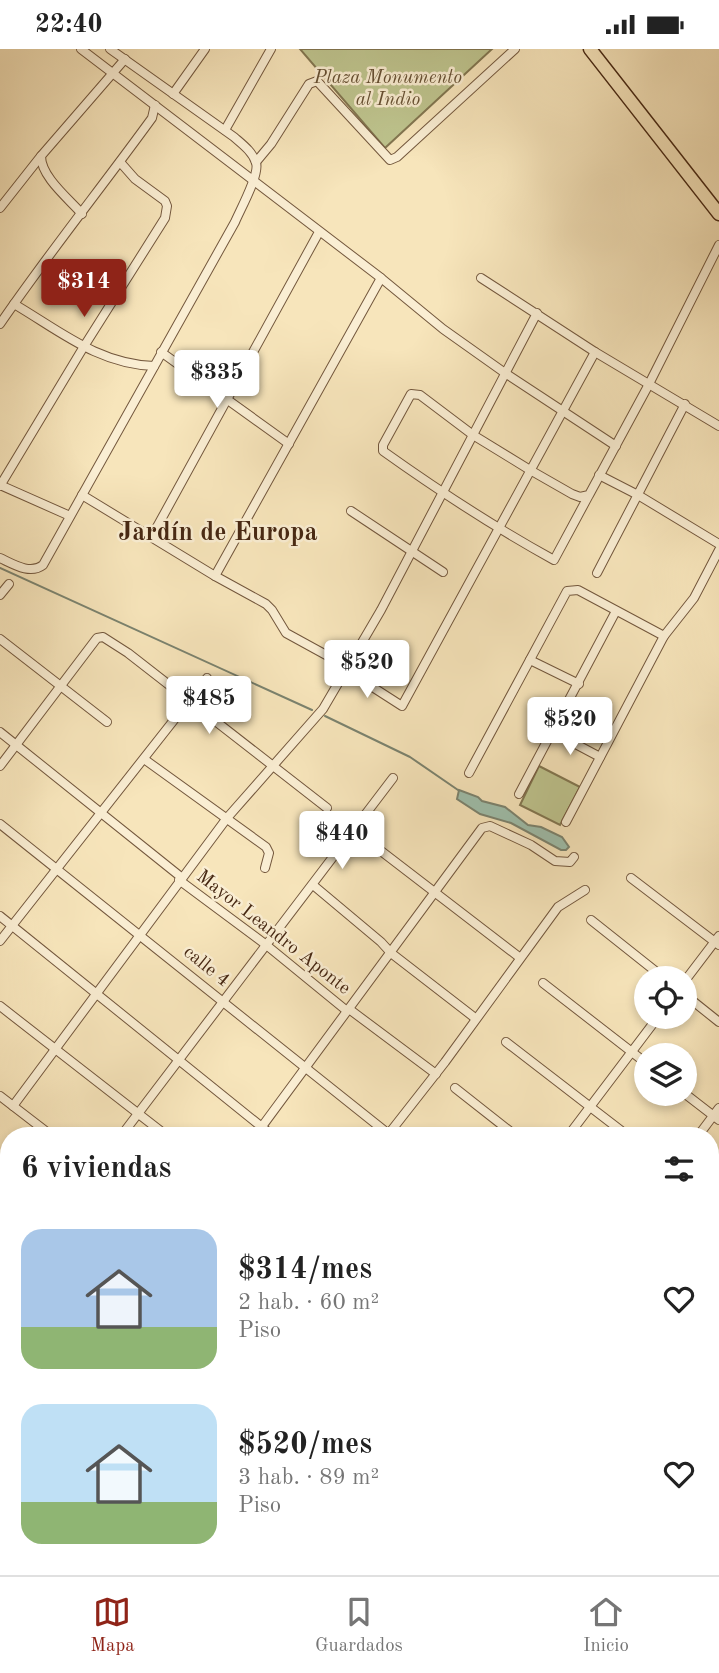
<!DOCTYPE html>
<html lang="es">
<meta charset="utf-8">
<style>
body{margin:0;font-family:"Old Standard TT",serif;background:#f2f2f2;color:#222;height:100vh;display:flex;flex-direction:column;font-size:26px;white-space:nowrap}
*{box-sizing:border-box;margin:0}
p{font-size:23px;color:#767676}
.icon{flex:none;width:38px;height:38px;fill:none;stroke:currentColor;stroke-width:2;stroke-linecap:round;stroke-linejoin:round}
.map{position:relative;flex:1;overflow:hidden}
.sheet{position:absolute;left:0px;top:1078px;width:719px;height:448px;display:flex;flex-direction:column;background:#fff;border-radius:28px 28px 0 0;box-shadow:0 4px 10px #0003}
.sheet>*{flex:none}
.fabs{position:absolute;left:634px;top:917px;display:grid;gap:14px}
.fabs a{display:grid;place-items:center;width:63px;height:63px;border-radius:50%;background:#fff;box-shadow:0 4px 10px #0003;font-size:35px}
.price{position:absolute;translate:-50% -60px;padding:0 16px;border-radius:7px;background:#fff;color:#222;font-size:23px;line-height:46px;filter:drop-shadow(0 2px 4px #0008)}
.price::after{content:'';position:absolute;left:50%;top:42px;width:21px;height:16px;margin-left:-10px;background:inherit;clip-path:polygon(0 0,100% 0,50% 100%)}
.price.active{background:#8f2418;color:#fff}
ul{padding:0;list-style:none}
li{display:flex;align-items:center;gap:21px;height:175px;padding:0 21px}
li span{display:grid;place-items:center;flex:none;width:196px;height:140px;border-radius:21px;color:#555}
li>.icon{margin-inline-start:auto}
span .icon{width:84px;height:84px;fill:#fffc;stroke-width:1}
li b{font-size:30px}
h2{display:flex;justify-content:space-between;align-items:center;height:84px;padding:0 21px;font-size:30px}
.status{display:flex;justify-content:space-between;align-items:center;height:49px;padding:0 35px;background:#fff;direction:ltr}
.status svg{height:19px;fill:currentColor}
.tab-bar{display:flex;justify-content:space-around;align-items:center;height:98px;border-top:2px solid #e0e0e0;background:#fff;font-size:19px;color:#767676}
.tab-bar a{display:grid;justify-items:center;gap:4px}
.tab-bar .active{color:#8f2418}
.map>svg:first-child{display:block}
.green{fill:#bec48e;stroke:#827650;stroke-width:2}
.water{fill:#9ebfac;stroke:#7b836f;stroke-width:2}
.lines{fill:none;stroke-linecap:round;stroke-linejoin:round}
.stream{stroke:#7b836f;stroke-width:2}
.minor-casing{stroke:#73573d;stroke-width:10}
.highway-casing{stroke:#472813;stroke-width:15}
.minor{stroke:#faeed3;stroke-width:8}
.highway{stroke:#f7e5bb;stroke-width:12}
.labels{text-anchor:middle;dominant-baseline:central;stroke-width:5;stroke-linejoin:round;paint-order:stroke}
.park-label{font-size:19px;font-style:italic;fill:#654f32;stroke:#faeed3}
.street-label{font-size:19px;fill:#472813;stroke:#faeed3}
.district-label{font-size:26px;font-weight:bold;fill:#472813;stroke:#faeed3}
</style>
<div class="status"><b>22:40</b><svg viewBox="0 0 49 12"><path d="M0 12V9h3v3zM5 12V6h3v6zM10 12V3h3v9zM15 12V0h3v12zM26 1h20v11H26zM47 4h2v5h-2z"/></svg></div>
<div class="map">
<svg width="719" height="1526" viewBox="0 0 719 1526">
<rect width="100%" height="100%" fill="#f7e5bb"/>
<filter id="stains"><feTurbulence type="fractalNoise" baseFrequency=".00286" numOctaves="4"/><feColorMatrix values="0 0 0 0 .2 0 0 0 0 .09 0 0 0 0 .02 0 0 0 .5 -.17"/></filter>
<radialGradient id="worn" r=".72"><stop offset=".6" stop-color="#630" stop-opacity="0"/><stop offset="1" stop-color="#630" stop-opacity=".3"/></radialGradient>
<g class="green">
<polygon points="300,0 492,0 385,99"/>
<polygon points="539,717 580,738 560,776 520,756"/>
</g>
<polygon class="water" points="459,741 478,748 482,752 505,758 528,776 541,778 562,788 569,798 566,801 561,801 511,774 480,765 457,750"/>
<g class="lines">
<g class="stream">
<polyline points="0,519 312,661"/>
<polyline points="325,667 410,708 458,741"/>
</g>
<defs>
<g id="minor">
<polyline points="81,0 381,229 443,280 505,324 616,397"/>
<polyline points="173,45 205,0"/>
<polyline points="225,81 271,0"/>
<polyline points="256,113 271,95 309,35 317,32 390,111 397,108 515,0"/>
<polyline points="0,159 41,107"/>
<path d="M82,165c-13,-15 -41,-37 -41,-58l84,-97"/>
<polyline points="481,229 595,303 719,377"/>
<path d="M14,255c46,27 84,60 140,62"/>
<path d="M0,275c48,-70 102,-137 152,-206l3,-13"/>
<polyline points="161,303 289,395"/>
<polyline points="599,426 638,446 719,495"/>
<polyline points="0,436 70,467"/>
<polyline points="0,437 83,299 165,169 167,157 165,152 135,130 120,113"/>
<polyline points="82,446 215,527 381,229"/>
<path d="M589,446l-35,65c-60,-33 -115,-69 -171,-109v-6l28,-51 9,1 53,40 57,35 42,24 8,3 9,-2 59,-109 71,-141"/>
<polyline points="351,462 443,523"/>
<polyline points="152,487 319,183"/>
<path d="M0,509c13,6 30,17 43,7l192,-343c5,-12 25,-48 21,-59 -3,-11 -14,-19 -22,-26l-124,-88"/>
<polyline points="597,524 685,355"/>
<polyline points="215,527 266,555 272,561 286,584 348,618"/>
<polyline points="0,546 9,535"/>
<polyline points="0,590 107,673"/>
<polyline points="530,611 579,635"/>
<polyline points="346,621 402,657 595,303"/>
<polyline points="0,683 181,828"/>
<polyline points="553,683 600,708"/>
<polyline points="144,710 266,798 269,804 265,819"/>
<polyline points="0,717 97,589 103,588 128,604 327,759"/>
<polyline points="469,724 567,542 578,541 664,587"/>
<polyline points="519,745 616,562"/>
<polyline points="566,773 664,587 694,549 719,501"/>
<polyline points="0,775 391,1087"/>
<polyline points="355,782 519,908"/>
<polyline points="631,829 719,896"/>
<polyline points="179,831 265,895 347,962"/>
<polyline points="313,836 381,893 391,904 475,969"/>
<polyline points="0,867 273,1087"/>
<polyline points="591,871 664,929"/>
<polyline points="0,892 207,629"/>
<polyline points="684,933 719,887"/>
<polyline points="543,934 646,1014"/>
<polyline points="684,945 719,973"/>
<polyline points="0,957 167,1087"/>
<polyline points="349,960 436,1025"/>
<polyline points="506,993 628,1087"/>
<polyline points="455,1039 516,1087"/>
<polyline points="684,1044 719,1071"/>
<polyline points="0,1047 52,1087"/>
<polyline points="13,1057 227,769 323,660 381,561 537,264"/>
<polyline points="121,1087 393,729"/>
<polyline points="255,1087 482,779 490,777 531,796 555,812 570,813 574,808"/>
<polyline points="387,1087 445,1013 558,858 585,841"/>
<polyline points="568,1087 658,968"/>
<polyline points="698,1087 719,1059"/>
<polyline points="710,1169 719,1165"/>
<polyline points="3,1268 9,1288"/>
<polyline points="0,1406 9,1404"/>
<polyline points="497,1526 502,1517"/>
</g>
<polyline id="highway" points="590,0 719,165"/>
</defs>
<use href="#minor" class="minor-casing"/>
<use href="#highway" class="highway-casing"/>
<use href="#minor" class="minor"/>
<use href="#highway" class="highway"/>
</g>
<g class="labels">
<g class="park-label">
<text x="388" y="29">Plaza Monumento<tspan x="388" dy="22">al Indio</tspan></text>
</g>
<g class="street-label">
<text transform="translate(273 884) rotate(38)">Mayor Leandro Aponte</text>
<text transform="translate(206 918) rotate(39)">calle 4</text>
</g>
<g class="district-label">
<text x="218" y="484">Jardín de Europa</text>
</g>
</g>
<rect width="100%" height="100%" filter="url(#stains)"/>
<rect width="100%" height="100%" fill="url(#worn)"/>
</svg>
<div class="fabs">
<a><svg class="icon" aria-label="locate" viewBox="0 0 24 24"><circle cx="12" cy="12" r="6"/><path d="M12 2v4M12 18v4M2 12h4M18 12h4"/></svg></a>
<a><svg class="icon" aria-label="layers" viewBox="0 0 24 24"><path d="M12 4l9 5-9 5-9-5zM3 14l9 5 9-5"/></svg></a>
</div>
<b class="price active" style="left:84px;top:270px">$314</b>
<b class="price" style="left:217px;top:361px">$335</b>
<b class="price" style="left:367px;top:651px">$520</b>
<b class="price" style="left:209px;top:687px">$485</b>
<b class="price" style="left:570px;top:708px">$520</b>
<b class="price" style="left:342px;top:822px">$440</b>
<section class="sheet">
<h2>6 viviendas<svg class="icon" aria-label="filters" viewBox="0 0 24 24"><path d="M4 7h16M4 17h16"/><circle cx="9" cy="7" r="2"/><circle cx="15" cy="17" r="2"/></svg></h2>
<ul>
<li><span style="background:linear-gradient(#a9c7e8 70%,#8fb573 0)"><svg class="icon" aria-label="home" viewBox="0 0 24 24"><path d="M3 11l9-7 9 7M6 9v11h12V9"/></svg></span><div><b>$314/mes</b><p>2 hab. · 60 m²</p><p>Piso</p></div><svg class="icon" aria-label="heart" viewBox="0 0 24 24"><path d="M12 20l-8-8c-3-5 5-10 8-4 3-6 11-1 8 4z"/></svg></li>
<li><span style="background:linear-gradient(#bfe0f5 70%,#8fb573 0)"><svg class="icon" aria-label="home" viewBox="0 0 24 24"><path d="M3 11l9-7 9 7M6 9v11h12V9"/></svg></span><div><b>$520/mes</b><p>3 hab. · 89 m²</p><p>Piso</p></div><svg class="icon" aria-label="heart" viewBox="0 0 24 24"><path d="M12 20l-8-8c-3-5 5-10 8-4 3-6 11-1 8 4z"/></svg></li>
</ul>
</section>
</div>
<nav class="tab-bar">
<a class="active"><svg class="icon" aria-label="map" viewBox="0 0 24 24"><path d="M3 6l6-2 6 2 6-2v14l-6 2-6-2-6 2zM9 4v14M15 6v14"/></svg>Mapa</a>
<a><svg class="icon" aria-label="saved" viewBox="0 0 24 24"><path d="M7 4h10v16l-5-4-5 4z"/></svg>Guardados</a>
<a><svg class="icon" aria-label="home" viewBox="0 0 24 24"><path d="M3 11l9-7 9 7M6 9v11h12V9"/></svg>Inicio</a>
</nav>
